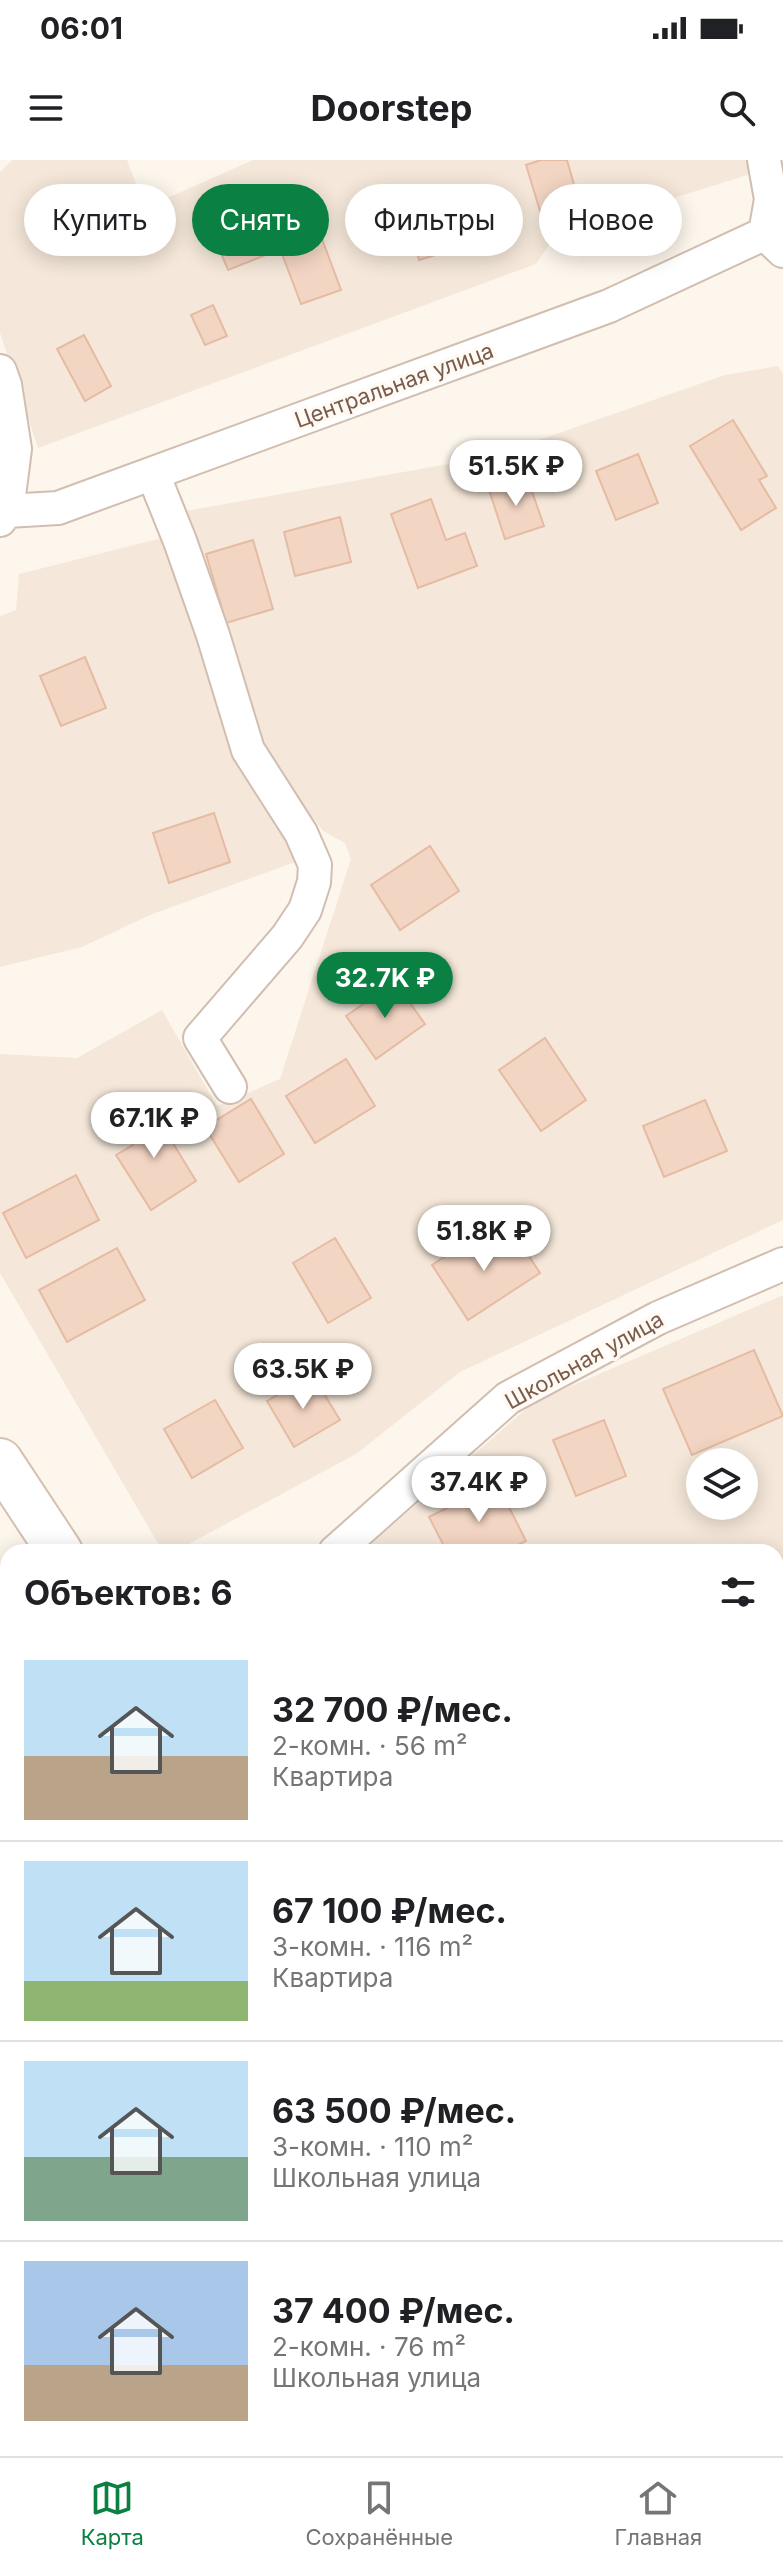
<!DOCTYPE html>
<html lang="ru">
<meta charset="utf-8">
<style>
body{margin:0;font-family:Inter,sans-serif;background:#f6f6f6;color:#202124;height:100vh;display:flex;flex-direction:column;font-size:30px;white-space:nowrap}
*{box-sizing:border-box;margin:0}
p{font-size:26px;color:#757577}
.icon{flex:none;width:44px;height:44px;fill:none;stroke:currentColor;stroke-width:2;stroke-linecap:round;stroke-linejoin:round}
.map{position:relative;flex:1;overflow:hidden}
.sheet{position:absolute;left:0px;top:1384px;width:784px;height:912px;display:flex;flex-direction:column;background:#fff;border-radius:24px 24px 0 0;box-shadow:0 4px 20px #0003}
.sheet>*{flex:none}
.top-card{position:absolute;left:24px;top:24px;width:736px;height:72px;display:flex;gap:16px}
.tools{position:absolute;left:686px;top:1288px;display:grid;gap:16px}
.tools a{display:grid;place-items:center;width:72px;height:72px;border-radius:50%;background:#fff;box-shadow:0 4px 20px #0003;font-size:40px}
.price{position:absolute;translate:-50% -68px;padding:0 18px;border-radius:28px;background:#fff;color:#222;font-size:26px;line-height:52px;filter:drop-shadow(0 2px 4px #0008)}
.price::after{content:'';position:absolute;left:50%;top:48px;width:24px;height:18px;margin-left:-12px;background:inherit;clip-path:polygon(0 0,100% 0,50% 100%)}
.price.on{background:#0b8043;color:#fff}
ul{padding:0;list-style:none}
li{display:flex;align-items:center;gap:24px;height:200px;padding:0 24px}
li+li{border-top:2px solid #e0e0e0}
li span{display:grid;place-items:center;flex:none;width:224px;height:160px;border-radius:0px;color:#555}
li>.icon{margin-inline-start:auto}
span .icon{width:96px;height:96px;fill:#fffc;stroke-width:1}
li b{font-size:34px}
h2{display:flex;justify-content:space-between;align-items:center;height:96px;padding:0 24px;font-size:34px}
.pill{padding:0 28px;border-radius:36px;background:#fff;box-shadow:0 4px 20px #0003;font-size:28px;line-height:72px}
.pill.on{background:#0b8043;color:#fff}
.status{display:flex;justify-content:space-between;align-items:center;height:56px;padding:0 40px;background:#fff;direction:ltr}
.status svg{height:22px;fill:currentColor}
header{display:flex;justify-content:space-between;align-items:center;height:104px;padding:0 24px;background:#fff;font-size:36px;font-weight:700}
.tabs{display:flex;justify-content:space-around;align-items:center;height:112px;border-top:2px solid #e0e0e0;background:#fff;font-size:22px;color:#757577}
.tabs a{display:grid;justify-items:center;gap:4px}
.tabs .on{color:#0b8043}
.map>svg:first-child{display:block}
.residential{fill:#f5e8da;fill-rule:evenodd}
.green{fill:#d8ecc9}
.building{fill:#f3d5c3;stroke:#e6bba3;stroke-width:2}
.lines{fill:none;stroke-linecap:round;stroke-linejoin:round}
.lane-casing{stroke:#d1beb0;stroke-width:20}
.street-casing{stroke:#d1beb0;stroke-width:36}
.secondary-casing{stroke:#d6c0b0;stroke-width:48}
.lane{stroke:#fff;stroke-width:16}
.street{stroke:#fff;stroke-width:32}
.secondary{stroke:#fff;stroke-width:44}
.labels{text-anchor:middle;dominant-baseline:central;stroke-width:7;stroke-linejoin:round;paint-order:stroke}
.street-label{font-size:22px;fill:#7a5c4d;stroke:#fffaf3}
</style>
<div class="status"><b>06:01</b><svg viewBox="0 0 49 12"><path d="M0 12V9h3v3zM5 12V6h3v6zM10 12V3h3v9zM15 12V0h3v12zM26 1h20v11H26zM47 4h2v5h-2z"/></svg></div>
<header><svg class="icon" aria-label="menu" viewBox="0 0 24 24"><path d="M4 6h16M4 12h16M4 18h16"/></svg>Doorstep<svg class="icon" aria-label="search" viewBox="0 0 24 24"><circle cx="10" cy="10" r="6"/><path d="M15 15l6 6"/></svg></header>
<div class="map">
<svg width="783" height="2296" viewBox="0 0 783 2296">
<rect width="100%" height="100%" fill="#fdf6ec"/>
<g class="residential">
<polygon points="12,0 127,0 145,48 253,0 753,0 757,12 556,75 536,104 38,288 0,173 0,12"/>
<polygon points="778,206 783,214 783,1060 460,1212 356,1294 174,1392 163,1392 0,1113 0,894 77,898 162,850 217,946 280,919 351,699 345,683 323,671 254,578 180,352 493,296 725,215"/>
<polygon points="162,378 251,616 298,701 150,755 82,787 0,807 0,456 16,450 19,414"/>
<path d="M783,1135v476l-7,1v-220h-414l172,-150zM700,1302h44v44h-44z"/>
<polygon points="783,1641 783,1957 776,1960 776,1644"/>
<polygon points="8,1689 8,1944 0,1947 0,1691"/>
<polygon points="783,2062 783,2127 776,2115 776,2065"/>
</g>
<polygon class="green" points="383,2288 499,2288 503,2294 502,2296 392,2296"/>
<g class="building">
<polygon points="541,0 567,0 579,42 541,54 526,5"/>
<polygon points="245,36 268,94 228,110 204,52"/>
<polygon points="448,42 462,87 419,100 406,55"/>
<polygon points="322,79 341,130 301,144 282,94"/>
<polygon points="213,145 227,176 205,185 191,155"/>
<polygon points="84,175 111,226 85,241 57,189"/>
<polygon points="733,260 767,316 759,320 776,348 741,370 690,286"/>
<polygon points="638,294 658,343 616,360 596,311"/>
<polygon points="527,317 544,366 505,379 489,330"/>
<polygon points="431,339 446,380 465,373 477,406 418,428 391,354"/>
<polygon points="340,357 351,402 295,416 284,372"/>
<polygon points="253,380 273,449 226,463 206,394"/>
<polygon points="85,497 106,548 61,566 40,516"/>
<polygon points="214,653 230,702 169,723 153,673"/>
<polygon points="430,686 459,731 400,770 371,725"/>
<polygon points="395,822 425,864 376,899 346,856"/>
<polygon points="545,878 586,940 541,971 499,910"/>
<polygon points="346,899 375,946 315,983 286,936"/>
<polygon points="251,939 284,994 239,1022 205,967"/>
<polygon points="705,940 727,991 664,1017 643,966"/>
<polygon points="151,947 196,1021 151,1050 116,995 133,985 122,966"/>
<polygon points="76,1015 99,1060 26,1098 3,1053"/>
<polygon points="480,1073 489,1087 506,1076 515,1089 521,1084 540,1113 468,1160 432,1105"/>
<polygon points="335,1078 371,1138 328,1163 293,1103"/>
<polygon points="117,1088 145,1140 67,1182 39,1130"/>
<polygon points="754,1190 783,1256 692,1295 663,1229"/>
<polygon points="312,1214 340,1260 294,1287 267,1241"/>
<polygon points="215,1240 243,1288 192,1318 164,1269"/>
<polygon points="604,1260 626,1316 576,1336 553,1280"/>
<polygon points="497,1323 526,1381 503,1392 484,1392 481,1386 470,1392 447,1392 429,1357"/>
<polygon points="8,1701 8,1765 0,1767 0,1704"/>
<polygon points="783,1877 783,1930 779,1932 776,1925 776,1880"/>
</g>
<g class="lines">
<defs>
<polyline id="lane" points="371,2296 383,2288"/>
<g id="street">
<polyline points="764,0 771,39 765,74 783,91"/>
<polyline points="0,211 5,225 15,289 7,351"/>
<polyline points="153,314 180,381 213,475 248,590 301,673 315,705 314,722 305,750 287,777 200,878 230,927"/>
<polyline points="0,360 7,351 58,348 609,146 783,65"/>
<polyline points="335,1392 508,1238 658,1158 783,1104"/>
<polyline points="0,1584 8,1581"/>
<polyline points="776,1627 783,1625"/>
<polyline points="776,2020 783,2017"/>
</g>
<g id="secondary">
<polyline points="0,1301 60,1392"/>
<polyline points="662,2288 667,2296"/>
</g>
</defs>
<use href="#lane" class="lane-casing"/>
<use href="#street" class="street-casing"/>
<use href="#secondary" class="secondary-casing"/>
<use href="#lane" class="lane"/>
<use href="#street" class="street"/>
<use href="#secondary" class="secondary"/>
</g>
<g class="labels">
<g class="street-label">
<text transform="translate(394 225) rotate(-20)">Центральная улица</text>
<text transform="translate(584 1200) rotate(-29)">Школьная улица</text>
</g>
</g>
</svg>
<div class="tools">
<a><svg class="icon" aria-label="layers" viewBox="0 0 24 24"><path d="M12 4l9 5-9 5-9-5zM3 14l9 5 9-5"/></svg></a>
</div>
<b class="price" style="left:516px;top:348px">51.5K ₽</b>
<b class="price on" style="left:385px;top:860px">32.7K ₽</b>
<b class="price" style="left:154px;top:1000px">67.1K ₽</b>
<b class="price" style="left:484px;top:1113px">51.8K ₽</b>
<b class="price" style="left:303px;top:1251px">63.5K ₽</b>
<b class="price" style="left:479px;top:1364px">37.4K ₽</b>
<div class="top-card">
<a class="pill">Купить</a>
<a class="pill on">Снять</a>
<a class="pill">Фильтры</a>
<a class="pill">Новое</a>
</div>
<section class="sheet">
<h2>Объектов: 6<svg class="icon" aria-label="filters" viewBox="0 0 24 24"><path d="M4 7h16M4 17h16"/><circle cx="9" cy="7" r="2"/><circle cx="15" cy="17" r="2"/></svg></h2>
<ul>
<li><span style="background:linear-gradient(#bfe0f5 60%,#b9a48a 0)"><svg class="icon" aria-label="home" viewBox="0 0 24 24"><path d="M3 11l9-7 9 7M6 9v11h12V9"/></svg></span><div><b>32 700 ₽/мес.</b><p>2-комн. · 56 m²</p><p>Квартира</p></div></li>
<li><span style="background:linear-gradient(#bfe0f5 75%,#8fb573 0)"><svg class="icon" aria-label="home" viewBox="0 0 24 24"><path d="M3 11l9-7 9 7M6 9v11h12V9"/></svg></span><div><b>67 100 ₽/мес.</b><p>3-комн. · 116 m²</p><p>Квартира</p></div></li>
<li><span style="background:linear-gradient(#bfe0f5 60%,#7fa58c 0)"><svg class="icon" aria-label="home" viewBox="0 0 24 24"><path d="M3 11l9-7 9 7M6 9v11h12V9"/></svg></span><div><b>63 500 ₽/мес.</b><p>3-комн. · 110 m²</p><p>Школьная улица</p></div></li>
<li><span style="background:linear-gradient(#a9c7e8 65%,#b9a48a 0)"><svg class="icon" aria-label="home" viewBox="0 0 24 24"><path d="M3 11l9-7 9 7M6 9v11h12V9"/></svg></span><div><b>37 400 ₽/мес.</b><p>2-комн. · 76 m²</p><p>Школьная улица</p></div></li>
</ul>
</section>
</div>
<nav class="tabs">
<a class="on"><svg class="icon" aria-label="map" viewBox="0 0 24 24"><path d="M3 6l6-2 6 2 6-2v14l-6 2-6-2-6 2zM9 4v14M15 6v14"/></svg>Карта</a>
<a><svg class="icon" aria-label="saved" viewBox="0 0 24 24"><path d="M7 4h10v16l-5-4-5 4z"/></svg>Сохранённые</a>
<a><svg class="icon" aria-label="home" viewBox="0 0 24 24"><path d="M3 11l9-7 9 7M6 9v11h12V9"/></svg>Главная</a>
</nav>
